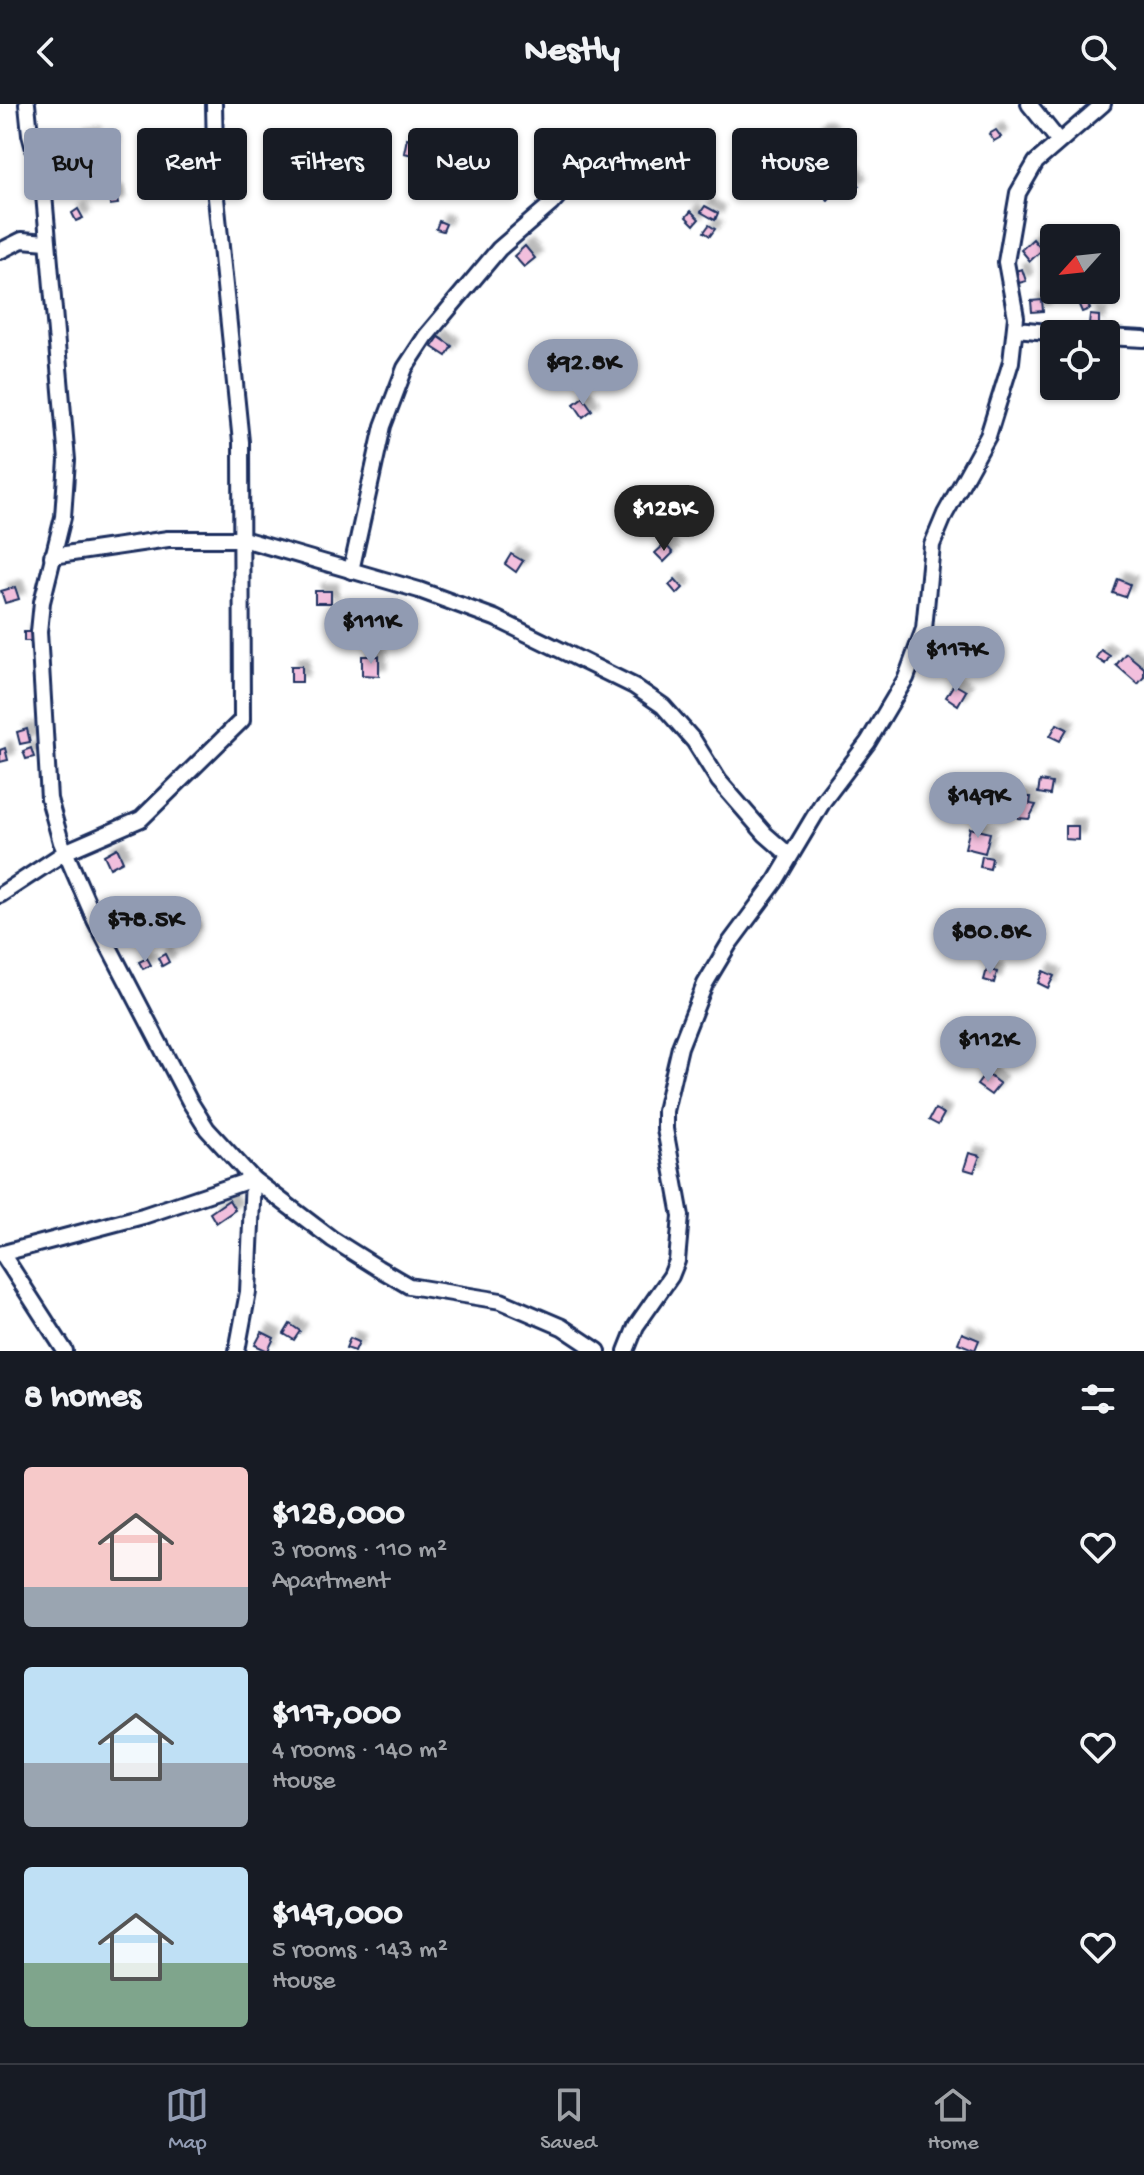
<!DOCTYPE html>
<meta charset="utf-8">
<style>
body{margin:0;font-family:"Gochi Hand",sans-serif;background:#242831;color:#f1f3f6;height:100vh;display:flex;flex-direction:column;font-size:30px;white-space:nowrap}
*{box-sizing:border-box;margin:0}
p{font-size:26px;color:#9ea1a6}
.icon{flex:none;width:44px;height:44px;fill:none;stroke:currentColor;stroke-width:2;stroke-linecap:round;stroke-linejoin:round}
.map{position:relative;height:1247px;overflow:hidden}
.details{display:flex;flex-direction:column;background:#171b24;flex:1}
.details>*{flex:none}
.guide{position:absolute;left:24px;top:24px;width:1096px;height:72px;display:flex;gap:16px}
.needle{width:52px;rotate:243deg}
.controls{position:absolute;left:1040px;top:120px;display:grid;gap:16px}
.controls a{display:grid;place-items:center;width:80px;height:80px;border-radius:8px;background:#171b24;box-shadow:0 2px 6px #0004;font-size:40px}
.price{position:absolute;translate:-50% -68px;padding:0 18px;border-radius:28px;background:#919bb2;color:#111;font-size:26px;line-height:52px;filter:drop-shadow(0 2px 4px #0008)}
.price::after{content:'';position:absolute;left:50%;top:48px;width:24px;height:18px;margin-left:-12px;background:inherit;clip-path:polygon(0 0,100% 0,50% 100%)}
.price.selected{background:#222;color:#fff}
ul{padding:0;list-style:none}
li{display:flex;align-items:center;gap:24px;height:200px;padding:0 24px}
li span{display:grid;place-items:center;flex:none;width:224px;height:160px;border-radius:8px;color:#555}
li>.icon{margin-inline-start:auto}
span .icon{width:96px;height:96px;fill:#fffc;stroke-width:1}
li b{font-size:34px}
h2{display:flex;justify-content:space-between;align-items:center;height:96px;padding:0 24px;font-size:34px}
.tag{padding:0 28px;border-radius:8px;background:#171b24;box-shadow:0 2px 6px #0004;font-size:28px;line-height:72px}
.tag.selected{background:#919bb2;color:#111}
header{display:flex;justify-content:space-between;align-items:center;height:104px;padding:0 24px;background:#171b24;font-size:36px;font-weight:800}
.tab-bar{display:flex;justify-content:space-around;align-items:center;height:112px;border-top:2px solid #363941;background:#171b24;font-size:22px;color:#9ea1a6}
.tab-bar a{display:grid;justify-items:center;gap:4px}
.tab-bar .selected{color:#919bb2}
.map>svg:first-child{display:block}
.building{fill:#f2bfdd;stroke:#1b2f5e;stroke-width:2;filter:url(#shadow)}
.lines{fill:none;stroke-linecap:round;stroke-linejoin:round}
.street-casing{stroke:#1b2f5e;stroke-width:20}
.street{stroke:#fff;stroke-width:14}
</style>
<header><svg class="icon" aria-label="back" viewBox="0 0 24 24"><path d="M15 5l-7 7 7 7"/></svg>Nestly<svg class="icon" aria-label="search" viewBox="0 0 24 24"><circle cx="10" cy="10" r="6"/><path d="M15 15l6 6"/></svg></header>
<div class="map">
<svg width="1144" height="1247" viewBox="0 0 1144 1247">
<defs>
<filter id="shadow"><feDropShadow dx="7" dy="-7" stdDeviation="2" flood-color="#0004"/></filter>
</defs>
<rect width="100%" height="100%" fill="#fff"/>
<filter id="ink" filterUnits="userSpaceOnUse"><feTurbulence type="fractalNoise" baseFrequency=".0125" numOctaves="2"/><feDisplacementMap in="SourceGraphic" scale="16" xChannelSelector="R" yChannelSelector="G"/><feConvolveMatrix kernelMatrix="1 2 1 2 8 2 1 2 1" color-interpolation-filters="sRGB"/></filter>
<g filter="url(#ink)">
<g class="building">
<circle cx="823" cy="33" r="9"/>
<polygon points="996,26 1001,33 994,37 989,30"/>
<polygon points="93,30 94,46 80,48 78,32"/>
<polygon points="407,34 421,37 417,52 404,49"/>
<polygon points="103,36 111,36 112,45 104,46"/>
<polygon points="67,41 68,50 59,51 58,42"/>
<polygon points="848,50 849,58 841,60 839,51"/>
<polygon points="461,53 478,54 477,67 460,65"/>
<polygon points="73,65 74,77 66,78 64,67"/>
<polygon points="852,70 859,81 849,87 843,75"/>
<polygon points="74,81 75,89 67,90 66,82"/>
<polygon points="828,83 834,89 828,96 822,90"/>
<polygon points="116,89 118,100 110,101 108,90"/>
<polygon points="705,102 718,109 715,116 701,108"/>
<polygon points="78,105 83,114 76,117 72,109"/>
<polygon points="691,107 699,115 694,121 686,113"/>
<polygon points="439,117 446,120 443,127 436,125"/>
<polygon points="709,121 715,125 710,132 704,128"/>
<polygon points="1033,135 1042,146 1030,157 1021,146"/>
<polygon points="525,142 535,154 524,163 514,152"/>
<polygon points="1050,148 1054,155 1047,159 1043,152"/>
<polygon points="1022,165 1026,177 1019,179 1015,167"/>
<polygon points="1080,186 1082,192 1074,196 1071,190"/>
<polygon points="1042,196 1043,207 1032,208 1031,197"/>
<polygon points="1087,198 1090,205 1082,208 1079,201"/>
<polygon points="1090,211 1099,212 1099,221 1089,220"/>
<polygon points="439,233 452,242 446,252 432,243"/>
<polygon points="583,293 592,306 583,313 574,300"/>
<polygon points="665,440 673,449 664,458 655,449"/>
<polygon points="511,450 523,457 516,468 505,460"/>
<polygon points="675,475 683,484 677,490 669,481"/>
<polygon points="1118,475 1130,480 1125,493 1113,489"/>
<polygon points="15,483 19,495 5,499 1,487"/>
<rect x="315" y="487" width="16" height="12"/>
<rect x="24" y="528" width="10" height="9"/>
<polygon points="1101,546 1110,552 1105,560 1096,554"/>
<polygon points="1126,549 1144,564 1144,573 1138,580 1116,561"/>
<polygon points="362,552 379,552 379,572 362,571"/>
<rect x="291" y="562" width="11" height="16"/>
<polygon points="954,580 966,587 958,601 946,593"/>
<polygon points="1057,620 1067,625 1060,637 1050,632"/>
<polygon points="27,625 30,638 20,640 17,628"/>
<polygon points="5,644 8,656 0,658 0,646"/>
<polygon points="31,644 34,653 26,655 23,647"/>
<polygon points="1040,677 1052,679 1050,691 1038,689"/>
<polygon points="1015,693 1031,693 1030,700 1036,701 1029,715 1018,714"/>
<polygon points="1065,722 1078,722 1078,736 1065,735"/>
<polygon points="970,724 990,729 985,749 965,744"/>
<polygon points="117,744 123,757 110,764 104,751"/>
<polygon points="982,752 992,754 990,765 980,763"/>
<polygon points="176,805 180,813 173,817 168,809"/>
<polygon points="130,813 135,823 127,828 121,818"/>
<polygon points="188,819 194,830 185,835 178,824"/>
<polygon points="165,850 169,858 162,862 158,854"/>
<polygon points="147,854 151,861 143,865 139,858"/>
<polygon points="987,865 997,868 994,879 984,876"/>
<polygon points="1043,867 1054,872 1048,884 1038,879"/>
<polygon points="986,969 1000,980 991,991 977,981"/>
<polygon points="935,1005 944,1010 938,1021 929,1016"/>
<polygon points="969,1049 980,1052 974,1068 964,1065"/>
<polygon points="229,1096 235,1106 216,1119 210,1109"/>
<polygon points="290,1220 300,1227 294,1236 284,1230"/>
<polygon points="262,1228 274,1234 268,1247 255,1241"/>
<polygon points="962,1229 979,1236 975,1246 958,1239"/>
<polygon points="350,1234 359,1238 355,1247 346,1244"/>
</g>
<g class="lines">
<defs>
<g id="street">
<polyline points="27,0 30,30 43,79 67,356 63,413 42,498 39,528 49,695 61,738 95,816 190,998 207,1025 253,1075 332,1135 378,1164 409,1182 501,1197 562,1223 598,1247"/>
<polyline points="1029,0 1058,36"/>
<polyline points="0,147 22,136 47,138"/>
<polyline points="1016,225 1069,230"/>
<polyline points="1106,233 1144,235"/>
<polyline points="52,452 168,435 243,435 419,486 495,514 634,582 663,602 694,637 719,677 765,730 789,751"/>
<polyline points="351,467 383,322 405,264 426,232 499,145 551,100 588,58"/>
<polyline points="0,791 67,747 141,715 242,616 241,338 216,94 214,0"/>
<polyline points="0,1150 143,1112 253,1075 248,1188 237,1247"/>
<polyline points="3,1151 65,1247"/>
<polyline points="626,1247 636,1222 671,1172 677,1157 681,1112 665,1025 665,1007 680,943 705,880 729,840 775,778 824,696 868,638 906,574 924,525 932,441 945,410 988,332 1011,258 1016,213 1006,158 1018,89 1036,58 1103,0"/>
</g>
</defs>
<use href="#street" class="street-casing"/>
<use href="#street" class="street"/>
</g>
</g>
</svg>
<div class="controls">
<a><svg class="needle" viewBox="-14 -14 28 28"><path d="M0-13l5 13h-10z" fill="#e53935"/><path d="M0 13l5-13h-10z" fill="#9ea1a6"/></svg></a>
<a><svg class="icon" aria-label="locate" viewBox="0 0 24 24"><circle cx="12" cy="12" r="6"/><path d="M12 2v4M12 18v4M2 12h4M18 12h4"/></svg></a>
</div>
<b class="price" style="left:583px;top:303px">$92.8K</b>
<b class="price selected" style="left:664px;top:449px">$128K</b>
<b class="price" style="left:371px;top:562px">$111K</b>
<b class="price" style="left:956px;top:590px">$117K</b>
<b class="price" style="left:978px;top:736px">$149K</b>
<b class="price" style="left:145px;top:860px">$78.5K</b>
<b class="price" style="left:990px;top:872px">$80.8K</b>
<b class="price" style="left:988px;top:980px">$112K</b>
<div class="guide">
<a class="tag selected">Buy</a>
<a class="tag">Rent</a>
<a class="tag">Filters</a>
<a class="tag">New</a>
<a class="tag">Apartment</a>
<a class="tag">House</a>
</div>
</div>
<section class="details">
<h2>8 homes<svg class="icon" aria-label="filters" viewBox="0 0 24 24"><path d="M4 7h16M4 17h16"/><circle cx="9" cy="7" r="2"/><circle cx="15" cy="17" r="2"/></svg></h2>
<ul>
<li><span style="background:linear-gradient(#f6c9c9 75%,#9aa5b1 0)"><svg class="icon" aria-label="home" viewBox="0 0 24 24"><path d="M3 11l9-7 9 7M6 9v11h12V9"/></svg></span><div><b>$128,000</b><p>3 rooms · 110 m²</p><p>Apartment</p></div><svg class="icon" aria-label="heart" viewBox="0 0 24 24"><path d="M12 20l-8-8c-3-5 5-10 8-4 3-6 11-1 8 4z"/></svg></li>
<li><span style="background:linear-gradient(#bfe0f5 60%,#9aa5b1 0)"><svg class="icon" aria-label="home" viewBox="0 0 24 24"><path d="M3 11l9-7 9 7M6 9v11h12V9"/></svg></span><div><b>$117,000</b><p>4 rooms · 140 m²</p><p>House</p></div><svg class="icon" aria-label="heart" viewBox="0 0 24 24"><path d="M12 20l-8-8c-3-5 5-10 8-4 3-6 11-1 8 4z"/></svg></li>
<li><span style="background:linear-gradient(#bfe0f5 60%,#7fa58c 0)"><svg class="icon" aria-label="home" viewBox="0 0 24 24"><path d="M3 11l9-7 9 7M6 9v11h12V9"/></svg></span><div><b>$149,000</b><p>5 rooms · 143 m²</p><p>House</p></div><svg class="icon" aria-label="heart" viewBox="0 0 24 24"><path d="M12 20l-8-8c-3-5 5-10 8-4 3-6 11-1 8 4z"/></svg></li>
</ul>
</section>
<nav class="tab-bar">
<a class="selected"><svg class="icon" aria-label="map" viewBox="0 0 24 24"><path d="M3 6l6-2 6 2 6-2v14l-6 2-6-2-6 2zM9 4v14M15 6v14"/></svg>Map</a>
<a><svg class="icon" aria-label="saved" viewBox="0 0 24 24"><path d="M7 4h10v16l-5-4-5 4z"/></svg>Saved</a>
<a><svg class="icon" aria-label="home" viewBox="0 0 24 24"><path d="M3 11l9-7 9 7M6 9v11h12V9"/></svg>Home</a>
</nav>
